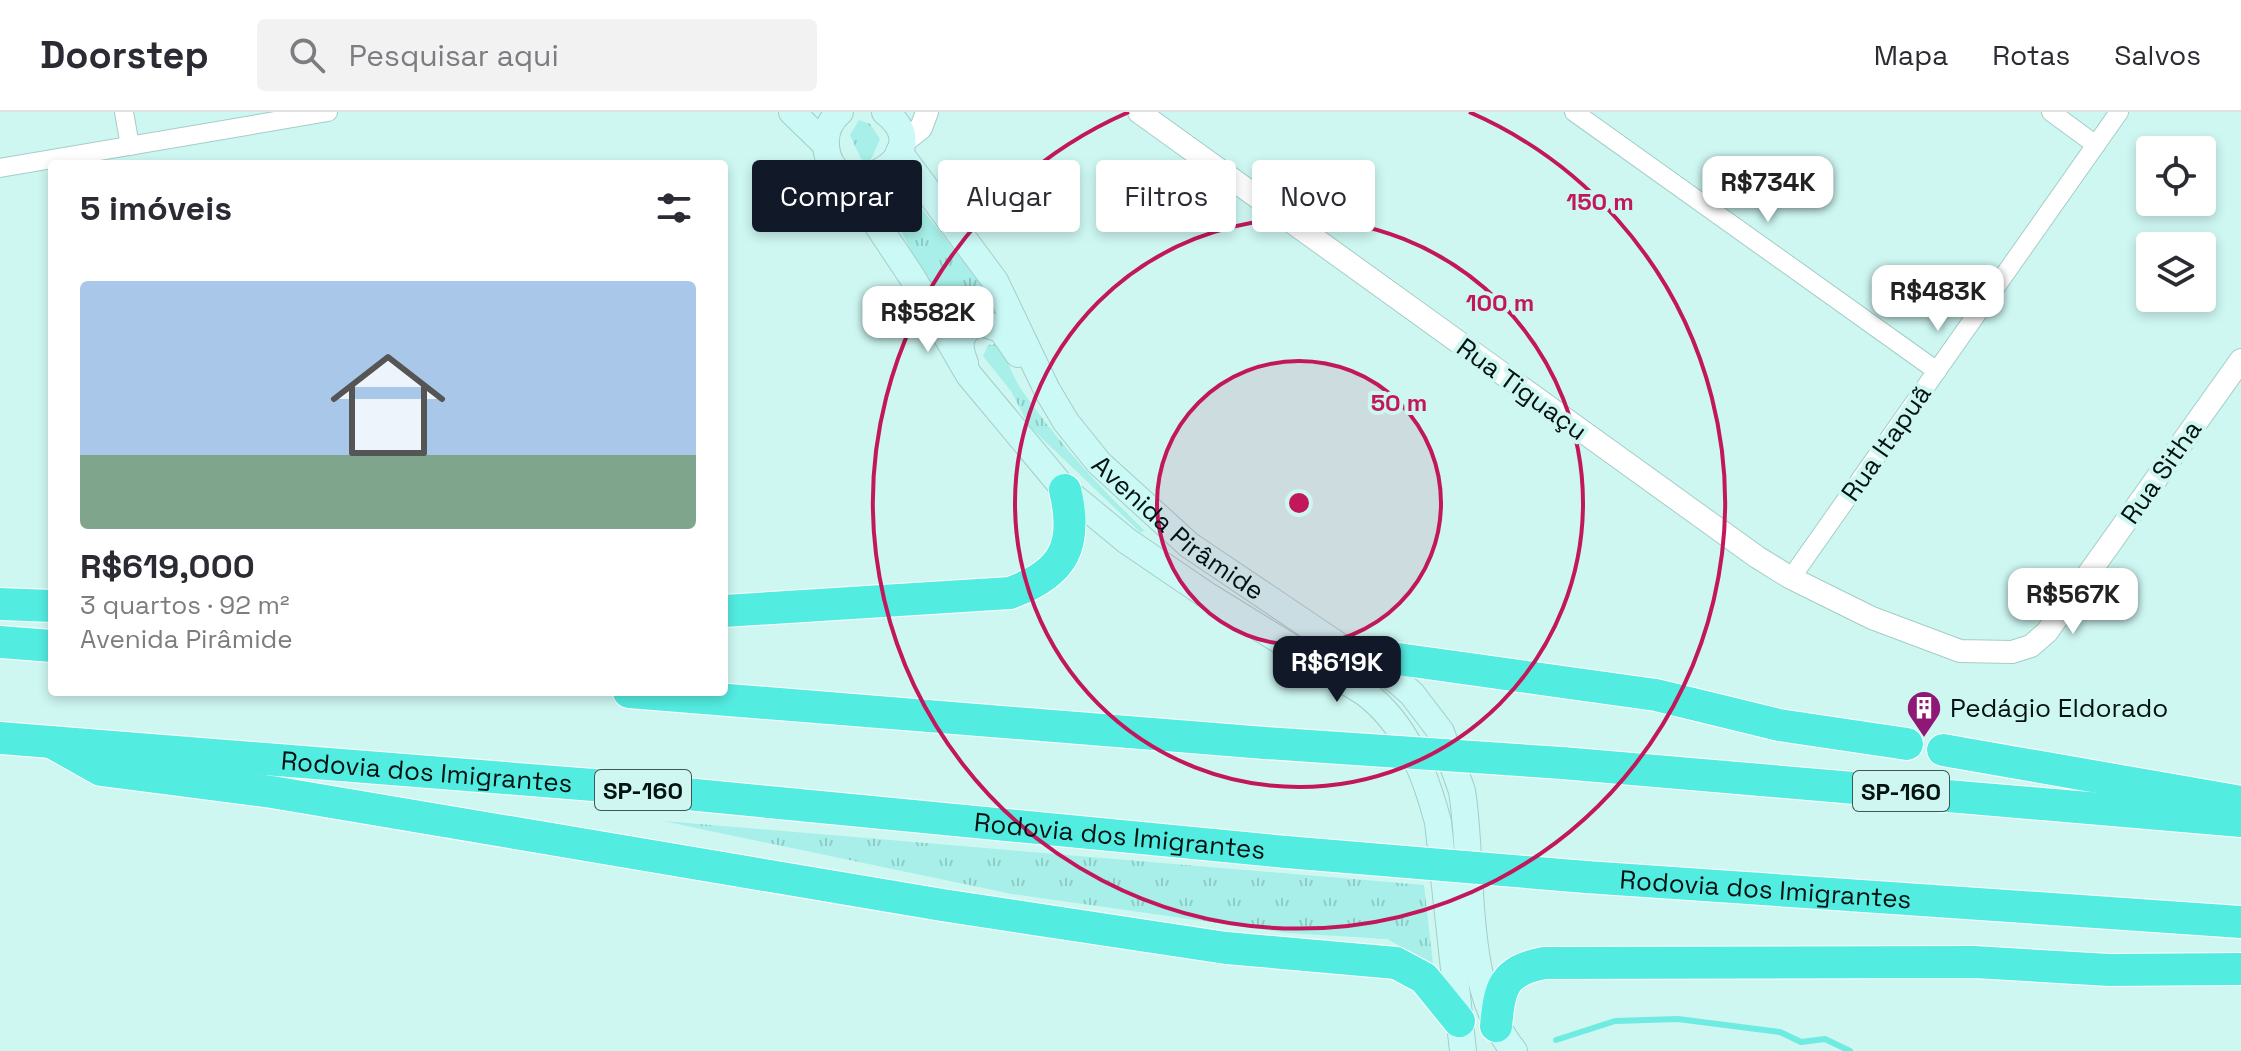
<!DOCTYPE html>
<html lang="pt">
<meta charset="utf-8">
<style>
body{margin:0;font-family:"Space Grotesk",sans-serif;background:#f2f2f3;color:#2b2b33;height:100vh;display:flex;flex-direction:column;font-size:30px;white-space:nowrap}
*{box-sizing:border-box;margin:0}
p{font-size:26px;color:#7c7c81}
.icon{flex:none;width:44px;height:44px;fill:none;stroke:currentColor;stroke-width:2;stroke-linecap:round;stroke-linejoin:round}
.map{position:relative;flex:1;overflow:hidden}
.details{position:absolute;left:48px;top:48px;width:680px;height:536px;display:flex;flex-direction:column;background:#fff;border-radius:8px;box-shadow:0 4px 12px #0003}
.details>*{flex:none}
.guide{position:absolute;left:752px;top:48px;width:760px;height:72px;display:flex;gap:16px}
.tools{position:absolute;left:2136px;top:24px;display:grid;gap:16px}
.tools a{display:grid;place-items:center;width:80px;height:80px;border-radius:8px;background:#fff;box-shadow:0 4px 12px #0003;font-size:40px}
.price{position:absolute;translate:-50% -68px;padding:0 18px;border-radius:16px;background:#fff;color:#222;font-size:26px;line-height:52px;filter:drop-shadow(0 2px 4px #0008)}
.price::after{content:'';position:absolute;left:50%;top:48px;width:24px;height:18px;margin-left:-12px;background:inherit;clip-path:polygon(0 0,100% 0,50% 100%)}
.price.selected{background:#111827;color:#fff}
ul{padding:0;list-style:none}
li{display:grid;align-content:center;gap:16px;height:424px;padding:0 32px}
li+li{border-top:2px solid #e1e1e2}
li span{display:grid;place-items:center;height:248px;border-radius:8px;color:#555}
li>.icon{margin-inline-start:auto}
span .icon{width:144px;height:144px;fill:#fffc;stroke-width:1}
li b{font-size:34px}
h2{display:flex;justify-content:space-between;align-items:center;height:96px;padding:0 32px;font-size:34px}
.tag{padding:0 28px;border-radius:8px;background:#fff;box-shadow:0 4px 12px #0003;font-size:28px;line-height:72px}
.tag.selected{background:#111827;color:#fff}
header{display:flex;align-items:center;gap:48px;box-sizing:border-box;height:112px;padding:0 40px;background:#fff;border-bottom:2px solid #e1e1e2}
header strong{font-size:38px}
nav{display:flex;gap:44px;margin-inline-start:auto;font-size:28px}
.search{width:560px;height:72px;background:#f2f2f3;display:flex;align-items:center;gap:20px;box-sizing:border-box;padding:0 28px;border-radius:8px;color:#7c7c81;font-size:30px}
.map>svg:first-child{display:block}
.grass{fill:url(#grass-tufts)}
.lines{fill:none;stroke-linecap:round;stroke-linejoin:round}
.stream{stroke:#70ebe1;stroke-width:6}
.minor-casing{stroke:#a5cdc8;stroke-width:20}
.tertiary-casing{stroke:#a5cdc8;stroke-width:24}
.secondary-casing{stroke:#a5cdc8;stroke-width:28}
.motorway-casing{stroke:#fff;stroke-width:34}
.minor{stroke:#fff;stroke-width:18}
.tertiary{stroke:#fff;stroke-width:22}
.secondary{stroke:#cbf9f6;stroke-width:26}
.motorway{stroke:#53ece1;stroke-width:32}
.motorway-bridge-casing{stroke:#fff;stroke-width:34;stroke-linecap:butt}
.motorway-bridge{stroke:#53ece1;stroke-width:32}
.ring{fill:none;stroke:#c2185b;stroke-width:4}
.labels{text-anchor:middle;dominant-baseline:central;stroke-width:8;stroke-linejoin:round;paint-order:stroke}
.shield{fill:#cef7f2;stroke:#415754;stroke-width:2}
.shield-label{font-size:24px;font-weight:bold;fill:#041211}
.street-label{font-size:26px;fill:#041211;stroke:#cef7f2}
.poi-label{font-size:26px;fill:#041211;stroke:#cef7f2;text-anchor:start}
.centre{fill:#c2185b;stroke:#cef7f2;stroke-width:4}
.ring-label{font-size:24px;text-anchor:middle;font-weight:bold;fill:#c2185b;stroke:#cef7f2;stroke-width:8;stroke-linejoin:round;paint-order:stroke}
</style>
<header>
<strong>Doorstep</strong>
<div class="search"><svg class="icon" aria-label="search" viewBox="0 0 24 24"><circle cx="10" cy="10" r="6"/><path d="M15 15l6 6"/></svg>Pesquisar aqui</div>
<nav><a>Mapa</a><a>Rotas</a><a>Salvos</a></nav>
</header>
<div class="map">
<svg width="2241" height="939" viewBox="0 0 2241 939">
<defs>
<pattern id="grass-tufts" width="24" height="20" patternUnits="userSpaceOnUse" patternTransform="scale(2)"><rect width="24" height="20" fill="#a7efe8"/><path d="M3 7l-1-3M5 7V3M7 7l1-3M15 17l-1-3M17 17v-4M19 17l1-3" fill="none" stroke="#8eccc6"/></pattern>
</defs>
<rect width="100%" height="100%" fill="#cef7f2"/>
<g class="grass">
<polygon points="859,8 870,12 880,27 870,50 861,47 850,23"/>
<polygon points="904,74 988,181 965,190 945,207 886,89"/>
<path d="M997,232c11,14 15,33 26,48 35,50 78,97 122,139l-5,1 -111,-106 -18,-35 -28,-35 5,-11z"/>
<polygon points="663,709 1424,773 1433,852 1387,827 1288,821 1012,782"/>
</g>
<g class="lines">
<polyline class="stream" points="1556,928 1615,909 1678,907 1780,920 1801,930 1825,927 1850,939"/>
<defs>
<g id="minor">
<polyline points="124,0 130,34"/>
<polyline points="1574,0 1937,259"/>
<polyline points="2051,0 2096,33"/>
<polyline points="0,56 328,0"/>
<polyline points="1791,466 2119,0"/>
</g>
<g id="tertiary">
<polyline points="1139,0 1757,445 1791,466 1872,506 1960,539 2012,540 2031,534 2047,520 2241,248"/>
<polyline points="902,31 921,16 927,0"/>
</g>
<g id="secondary">
<polyline points="792,0 826,33"/>
<path d="M840,0c-10,8 -15,21 -14,34 6,68 119,11 59,-34"/>
<path id="s1" d="M899,40l96,129 52,109 19,32 33,41 90,82 159,107 47,27 17,15 29,38 21,59c13,80 -2,195 52,260"/>
<path d="M854,66l18,39 40,60 57,98 96,115 62,51 81,55 157,97c41,31 60,80 73,129l25,229"/>
<path d="M965,251c-8,-20 -6,-33 16,-40l20,6 17,25"/>
</g>
<g id="motorway">
<polyline points="0,492 52,494"/>
<path d="M724,499l286,-18c55,-20 68,-48 55,-103"/>
<polyline points="0,530 52,534"/>
<polyline points="1348,540 1656,583 1779,613 1907,632"/>
<polyline points="629,580 1265,631"/>
<path id="s2" d="M0,626l593,47 693,67"/>
<polyline points="51,630 101,658 272,680 942,793 1226,836 1396,851 1424,866 1459,909"/>
<polyline points="1943,638 2241,690"/>
<polyline points="1562,651 2241,709"/>
<path id="s3" d="M1586,765l655,45"/>
<path d="M1496,914c4,-38 6,-55 48,-63l430,-1 135,8 132,-1"/>
</g>
</defs>
<use href="#minor" class="minor-casing"/>
<use href="#tertiary" class="tertiary-casing"/>
<use href="#secondary" class="secondary-casing"/>
<use href="#motorway" class="motorway-casing"/>
<use href="#minor" class="minor"/>
<use href="#tertiary" class="tertiary"/>
<use href="#secondary" class="secondary"/>
<use href="#motorway" class="motorway"/>
<defs>
<g id="motorway-bridge">
<polyline points="1265,631 1562,651"/>
<polyline points="1286,740 1586,765"/>
</g>
</defs>
<use href="#motorway-bridge" class="motorway-bridge-casing"/>
<use href="#motorway-bridge" class="motorway-bridge"/>
</g>
<circle cx="1299" cy="391" r="142" fill="#c2185b" fill-opacity=".12"/>
<g class="ring">
<circle cx="1299" cy="391" r="142"/>
<circle cx="1299" cy="391" r="284"/>
<path d="M1469 0A426 426 0 1 1 1129 0"/>
</g>
<defs>
<symbol id="building-pin" viewBox="-11 -11 22 30"><path d="M0 17L-7.5 6A9.5 9.5 0 1 1 7.5 6Z" fill="#8f1776" stroke="#cef7f2"/><path d="M-4-6H4V6H1V3H-1V6H-4ZM-2.5-4.3h1.7v1.8h-1.7ZM.8-4.3h1.7v1.8H.8ZM-2.5-1h1.7V.8h-1.7ZM.8-1h1.7V.8H.8Z" fill="#fff"/></symbol>
</defs>
<g fill-rule="evenodd">
<use href="#building-pin" x="1904" y="576" width="40" height="54"/>
</g>
<g class="labels">
<g class="shield">
<rect x="595" y="658" width="96" height="40" rx="6"/>
<rect x="1853" y="659" width="96" height="40" rx="6"/>
</g>
<g class="shield-label">
<text x="643" y="678">SP-160</text>
<text x="1901" y="679">SP-160</text>
</g>
<g class="street-label">
<text transform="translate(1522 277) rotate(36)">Rua Tiguaçu</text>
<text transform="translate(1886 331) rotate(-55)">Rua Itapuã</text>
<text transform="translate(2161 360) rotate(-55)">Rua Sitha</text>
<text stroke="none"><textPath href="#s1" startOffset="474">Avenida Pirâmide</textPath></text>
<text stroke="none"><textPath href="#s2" startOffset="428">Rodovia dos Imigrantes</textPath></text>
<text stroke="none"><textPath href="#s2" startOffset="1124">Rodovia dos Imigrantes</textPath></text>
<text stroke="none"><textPath href="#s3" startOffset="180">Rodovia dos Imigrantes</textPath></text>
</g>
<g class="poi-label">
<text x="1950" y="596">Pedágio Eldorado</text>
</g>
</g>
<circle cx="1299" cy="391" r="12" class="centre"/>
<g class="ring-label">
<text x="1600" y="98">150 m</text>
<text x="1500" y="199">100 m</text>
<text x="1399" y="299">50 m</text>
</g>
</svg>
<div class="tools">
<a><svg class="icon" aria-label="locate" viewBox="0 0 24 24"><circle cx="12" cy="12" r="6"/><path d="M12 2v4M12 18v4M2 12h4M18 12h4"/></svg></a>
<a><svg class="icon" aria-label="layers" viewBox="0 0 24 24"><path d="M12 4l9 5-9 5-9-5zM3 14l9 5 9-5"/></svg></a>
</div>
<b class="price" style="left:1768px;top:112px">R$734K</b>
<b class="price" style="left:1938px;top:221px">R$483K</b>
<b class="price" style="left:928px;top:242px">R$582K</b>
<b class="price" style="left:2073px;top:524px">R$567K</b>
<b class="price selected" style="left:1337px;top:592px">R$619K</b>
<div class="guide">
<a class="tag selected">Comprar</a>
<a class="tag">Alugar</a>
<a class="tag">Filtros</a>
<a class="tag">Novo</a>
</div>
<section class="details">
<h2>5 imóveis<svg class="icon" aria-label="filters" viewBox="0 0 24 24"><path d="M4 7h16M4 17h16"/><circle cx="9" cy="7" r="2"/><circle cx="15" cy="17" r="2"/></svg></h2>
<ul>
<li><span style="background:linear-gradient(#a9c7e8 70%,#7fa58c 0)"><svg class="icon" aria-label="home" viewBox="0 0 24 24"><path d="M3 11l9-7 9 7M6 9v11h12V9"/></svg></span><div><b>R$619,000</b><p>3 quartos · 92 m²</p><p>Avenida Pirâmide</p></div></li>
</ul>
</section>
</div>
